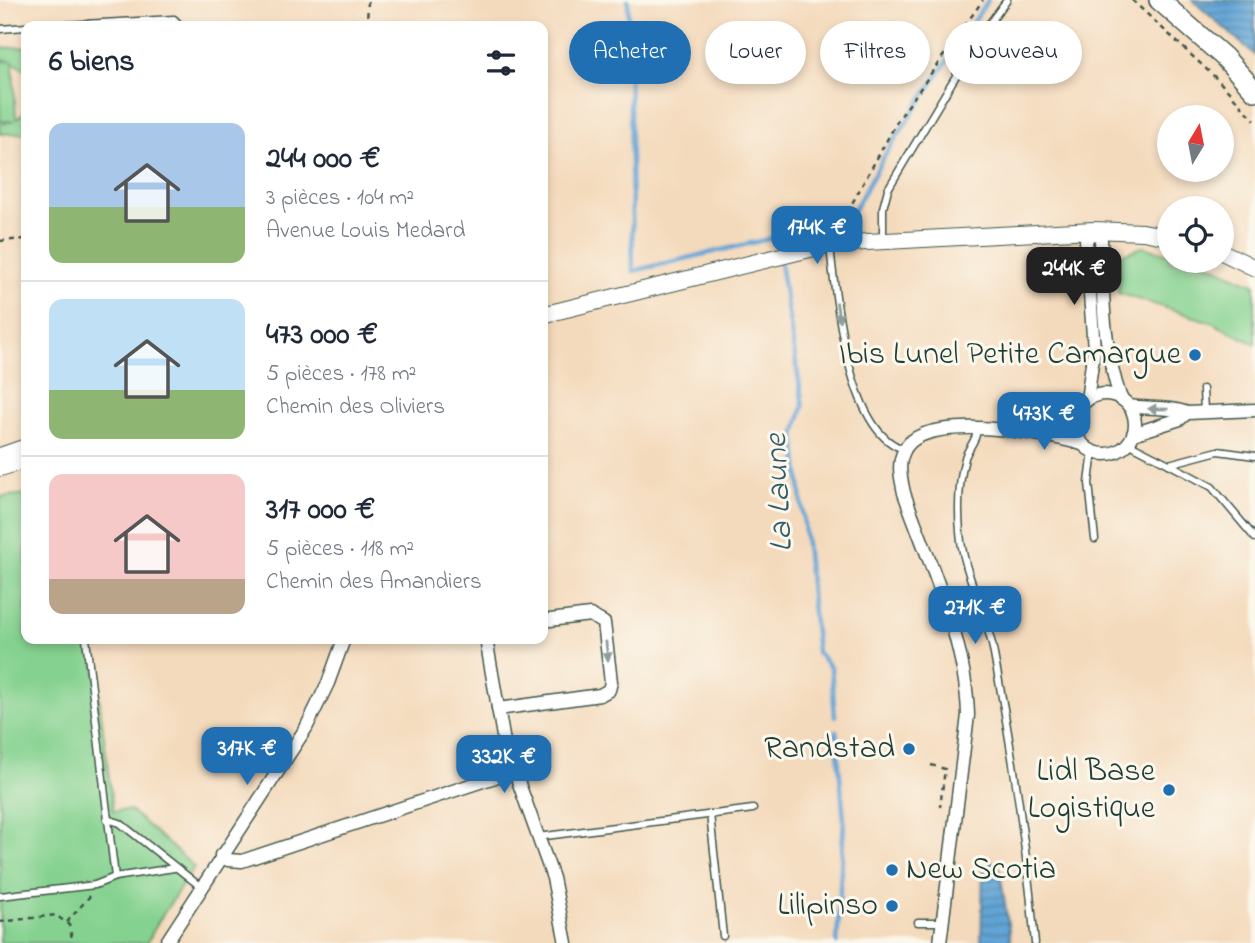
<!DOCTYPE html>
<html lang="fr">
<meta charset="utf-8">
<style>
body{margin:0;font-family:"Indie Flower",sans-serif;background:#f6f6f7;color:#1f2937;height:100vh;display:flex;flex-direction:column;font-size:26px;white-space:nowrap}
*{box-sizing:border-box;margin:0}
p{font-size:23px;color:#747a83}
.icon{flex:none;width:38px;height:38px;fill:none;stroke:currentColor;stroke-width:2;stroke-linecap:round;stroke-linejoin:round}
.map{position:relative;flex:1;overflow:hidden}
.side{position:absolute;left:21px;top:21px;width:527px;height:623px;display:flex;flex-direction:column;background:#fff;border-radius:14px;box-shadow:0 4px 10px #0003}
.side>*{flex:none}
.top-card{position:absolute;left:569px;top:21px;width:581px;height:63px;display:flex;gap:14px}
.needle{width:46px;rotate:10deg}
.buttons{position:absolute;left:1157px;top:105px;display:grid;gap:14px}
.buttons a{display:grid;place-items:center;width:77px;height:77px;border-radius:50%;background:#fff;box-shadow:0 4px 10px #0003;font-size:35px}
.price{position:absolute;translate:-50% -60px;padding:0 16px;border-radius:14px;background:#1f6fb2;color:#fff;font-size:23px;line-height:46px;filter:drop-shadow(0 2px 4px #0008)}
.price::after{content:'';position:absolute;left:50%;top:42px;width:21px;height:16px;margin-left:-10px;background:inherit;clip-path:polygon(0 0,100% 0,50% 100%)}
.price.on{background:#222;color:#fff}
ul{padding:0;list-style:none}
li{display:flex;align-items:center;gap:21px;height:175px;padding:0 28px}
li+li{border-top:2px solid #e0e1e3}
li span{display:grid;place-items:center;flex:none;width:196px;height:140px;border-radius:14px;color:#555}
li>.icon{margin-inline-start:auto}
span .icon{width:84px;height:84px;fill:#fffc;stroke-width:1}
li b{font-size:30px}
h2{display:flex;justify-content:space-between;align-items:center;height:84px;padding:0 28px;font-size:30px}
.chip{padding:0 24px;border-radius:32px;background:#fff;box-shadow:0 4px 10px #0003;font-size:24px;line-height:63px}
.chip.on{background:#1f6fb2;color:#fff}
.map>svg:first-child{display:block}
.green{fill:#85d290;stroke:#528862;stroke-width:2}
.water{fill:url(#water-rules);stroke:#407085;stroke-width:2}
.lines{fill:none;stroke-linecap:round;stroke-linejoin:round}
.stream{stroke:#62a4d6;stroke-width:4.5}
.service-casing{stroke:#3f5548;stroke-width:9}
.minor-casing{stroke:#3f5548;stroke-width:15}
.tertiary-casing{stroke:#3f5548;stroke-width:18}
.secondary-casing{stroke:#3f5548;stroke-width:22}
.path{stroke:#3f5548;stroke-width:2.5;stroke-dasharray:5 5;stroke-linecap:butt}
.service{stroke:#fff;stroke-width:6}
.minor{stroke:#fff;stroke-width:12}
.tertiary{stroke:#fff;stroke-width:16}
.secondary{stroke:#fff;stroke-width:19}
.oneway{fill:#8f9e9a}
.poi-dot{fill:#1f6fb2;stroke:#fbf7ec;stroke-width:2.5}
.labels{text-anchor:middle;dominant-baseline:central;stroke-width:6;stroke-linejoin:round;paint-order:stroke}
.poi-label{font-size:32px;fill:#1f3d34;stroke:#fbf7ec;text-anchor:end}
.water-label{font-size:33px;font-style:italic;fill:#335c65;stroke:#fbf7ec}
</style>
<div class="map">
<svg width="1255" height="943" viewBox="0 0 1255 943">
<defs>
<pattern id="water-rules" width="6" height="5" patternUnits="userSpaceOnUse" patternTransform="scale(1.75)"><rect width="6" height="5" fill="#62a4d6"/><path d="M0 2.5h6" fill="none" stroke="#5087ae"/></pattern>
</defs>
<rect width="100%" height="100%" fill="#fbf7ec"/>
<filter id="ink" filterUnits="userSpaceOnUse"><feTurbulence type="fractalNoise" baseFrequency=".0143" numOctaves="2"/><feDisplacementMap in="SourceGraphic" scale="14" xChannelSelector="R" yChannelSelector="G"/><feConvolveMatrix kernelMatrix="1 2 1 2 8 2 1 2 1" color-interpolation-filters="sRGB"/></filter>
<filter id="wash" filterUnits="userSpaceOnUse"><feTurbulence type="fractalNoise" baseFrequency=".00686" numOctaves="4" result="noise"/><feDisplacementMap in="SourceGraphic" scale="28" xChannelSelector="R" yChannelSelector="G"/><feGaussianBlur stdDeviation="1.57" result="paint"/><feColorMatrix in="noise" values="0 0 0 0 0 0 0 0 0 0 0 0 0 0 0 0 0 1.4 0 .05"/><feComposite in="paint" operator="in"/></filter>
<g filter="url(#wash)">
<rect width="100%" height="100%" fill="#f4dabc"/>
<g class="green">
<polygon points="26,47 26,71 13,62 16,119 26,112 26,133 0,134 0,124 14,121 0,121 0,62 11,61 0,59 0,48"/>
<polygon points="1143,247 1169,254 1169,261 1206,263 1255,285 1255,344 1211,322 1118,293 1120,255"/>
<polygon points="26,494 26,639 92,639 113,811 130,810 194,867 158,922 147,943 0,943 0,497"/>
</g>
<g class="water">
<polygon points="1192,0 1255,0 1255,55"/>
<polygon points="992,861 1000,871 1011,943 981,943 983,868"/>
</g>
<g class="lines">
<g class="stream">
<polyline points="628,0 633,271 777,237"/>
<polyline points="843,229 889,148 988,0"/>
<polyline points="780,263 803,406 795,435 817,652 831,668 835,716"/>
<polyline points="836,731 844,820 837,943"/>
</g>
</g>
</g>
<g filter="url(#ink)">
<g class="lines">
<defs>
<g id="service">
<polyline points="47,26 174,19 181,26"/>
<polyline points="0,29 26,27"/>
<polyline points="883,239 883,208 888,189 978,39 1007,0"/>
<path d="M830,246c5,48 18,188 74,203"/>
<polyline points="1203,389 1204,412"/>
<path d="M977,429c0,12 -9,18 -12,29 -6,22 -7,50 -5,74 3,41 25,77 33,117 19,97 33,195 42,294"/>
<polyline points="1128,443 1169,464 1218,451 1255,456"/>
<polyline points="1093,451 1089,483 1095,539"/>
<polyline points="1169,464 1212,487 1255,538"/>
<polyline points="86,639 115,877"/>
<polyline points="710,814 723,936"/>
<polyline points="107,819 120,823 201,887"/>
<polyline points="538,837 753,809"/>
<polyline points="0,896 95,885 115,877 174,868"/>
<polyline points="918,922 943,922"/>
</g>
<g id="minor">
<circle cx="1105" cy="424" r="30"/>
<path d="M1087,400l7,-51 -8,-109 8,-10 7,9c2,55 1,107 20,160"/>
<path d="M1129,406c18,3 41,0 58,7l68,-3"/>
<polyline points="1019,429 1028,423 1051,423 1077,413"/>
<polyline points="1133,434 1180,419 1187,413"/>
<polyline points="486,639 504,742 553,878 566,943"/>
<polyline points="498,709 600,695 609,690 611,682 604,623 590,615 542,621"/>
<polyline points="221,855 228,860 242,861 513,771"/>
<polyline points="166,943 306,728 328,683 344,639"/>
<path d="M940,943l28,-228c-2,-76 -39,-151 -64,-222 -3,-15 -7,-28 0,-42 18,-41 144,-17 178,-7"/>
</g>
<g id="tertiary">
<polyline points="1222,252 1255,268"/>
<polyline points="542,315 830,244 1094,230 1143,232 1169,237"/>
<polyline points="0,456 26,447"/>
<polyline points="0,468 26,460"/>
</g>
<polyline id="secondary" points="1159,0 1224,57 1255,91"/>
</defs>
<use href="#service" class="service-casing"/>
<use href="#minor" class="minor-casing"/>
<use href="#tertiary" class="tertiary-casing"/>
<use href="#secondary" class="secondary-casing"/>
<g class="path">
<polyline points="1132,0 1217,79 1255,120"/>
<polyline points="367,26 368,0"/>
<polyline points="838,229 898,120 983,0"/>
<polyline points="0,241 26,239"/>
<polyline points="931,765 945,769 940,807"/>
<polyline points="0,922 56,915 69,925 73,943"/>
<polyline points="67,922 90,896"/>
</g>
<use href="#service" class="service"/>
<use href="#minor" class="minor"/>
<use href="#tertiary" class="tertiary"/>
<use href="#secondary" class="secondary"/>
</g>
<defs><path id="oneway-solid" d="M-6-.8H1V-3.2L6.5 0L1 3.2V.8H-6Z" transform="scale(1.75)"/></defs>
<g class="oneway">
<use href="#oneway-solid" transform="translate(838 312) rotate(81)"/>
<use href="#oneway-solid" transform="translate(1158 409) rotate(-179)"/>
<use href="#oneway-solid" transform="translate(607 651) rotate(83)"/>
</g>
</g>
<g class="poi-dot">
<circle cx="1195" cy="355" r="7"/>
<circle cx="909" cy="749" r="7"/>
<circle cx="1169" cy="790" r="7"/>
<circle cx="892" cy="870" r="7"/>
<circle cx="892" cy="906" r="7"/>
</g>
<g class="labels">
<g class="poi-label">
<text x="1181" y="355">Ibis Lunel Petite Camargue</text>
<text x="895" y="749">Randstad</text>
<text x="1155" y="772">Lidl Base<tspan x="1155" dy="37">Logistique</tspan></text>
<text x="906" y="870" text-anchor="start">New Scotia</text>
<text x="878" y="906">Lilipinso</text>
</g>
<g class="water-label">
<text transform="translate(780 493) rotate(-93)">La Laune</text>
</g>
</g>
</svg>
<div class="buttons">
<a><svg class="needle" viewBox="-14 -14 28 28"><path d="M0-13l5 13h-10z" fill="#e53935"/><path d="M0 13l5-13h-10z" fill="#747a83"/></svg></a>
<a><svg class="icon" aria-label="locate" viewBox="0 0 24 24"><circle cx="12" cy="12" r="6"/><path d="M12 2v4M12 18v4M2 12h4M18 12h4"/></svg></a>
</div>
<b class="price" style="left:817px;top:266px">174K €</b>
<b class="price on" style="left:1074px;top:307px">244K €</b>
<b class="price" style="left:1044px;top:452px">473K €</b>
<b class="price" style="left:975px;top:646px">271K €</b>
<b class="price" style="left:247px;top:787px">317K €</b>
<b class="price" style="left:504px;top:795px">332K €</b>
<div class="top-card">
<a class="chip on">Acheter</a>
<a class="chip">Louer</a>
<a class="chip">Filtres</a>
<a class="chip">Nouveau</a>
</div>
<section class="side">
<h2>6 biens<svg class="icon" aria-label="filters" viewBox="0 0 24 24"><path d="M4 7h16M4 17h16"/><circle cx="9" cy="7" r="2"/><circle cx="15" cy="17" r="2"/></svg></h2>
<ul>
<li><span style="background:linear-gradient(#a9c7e8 60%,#8fb573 0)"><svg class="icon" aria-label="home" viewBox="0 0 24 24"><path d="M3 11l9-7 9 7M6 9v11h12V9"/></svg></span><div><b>244 000 €</b><p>3 pièces · 104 m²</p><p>Avenue Louis Medard</p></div></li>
<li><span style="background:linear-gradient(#bfe0f5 65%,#8fb573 0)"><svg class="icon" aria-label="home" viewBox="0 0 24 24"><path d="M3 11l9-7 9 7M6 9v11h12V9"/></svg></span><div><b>473 000 €</b><p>5 pièces · 178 m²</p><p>Chemin des Oliviers</p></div></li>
<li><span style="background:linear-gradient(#f6c9c9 75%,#b9a48a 0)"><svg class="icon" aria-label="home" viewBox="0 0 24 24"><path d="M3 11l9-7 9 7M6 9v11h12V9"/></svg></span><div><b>317 000 €</b><p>5 pièces · 118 m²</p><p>Chemin des Amandiers</p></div></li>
</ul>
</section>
</div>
